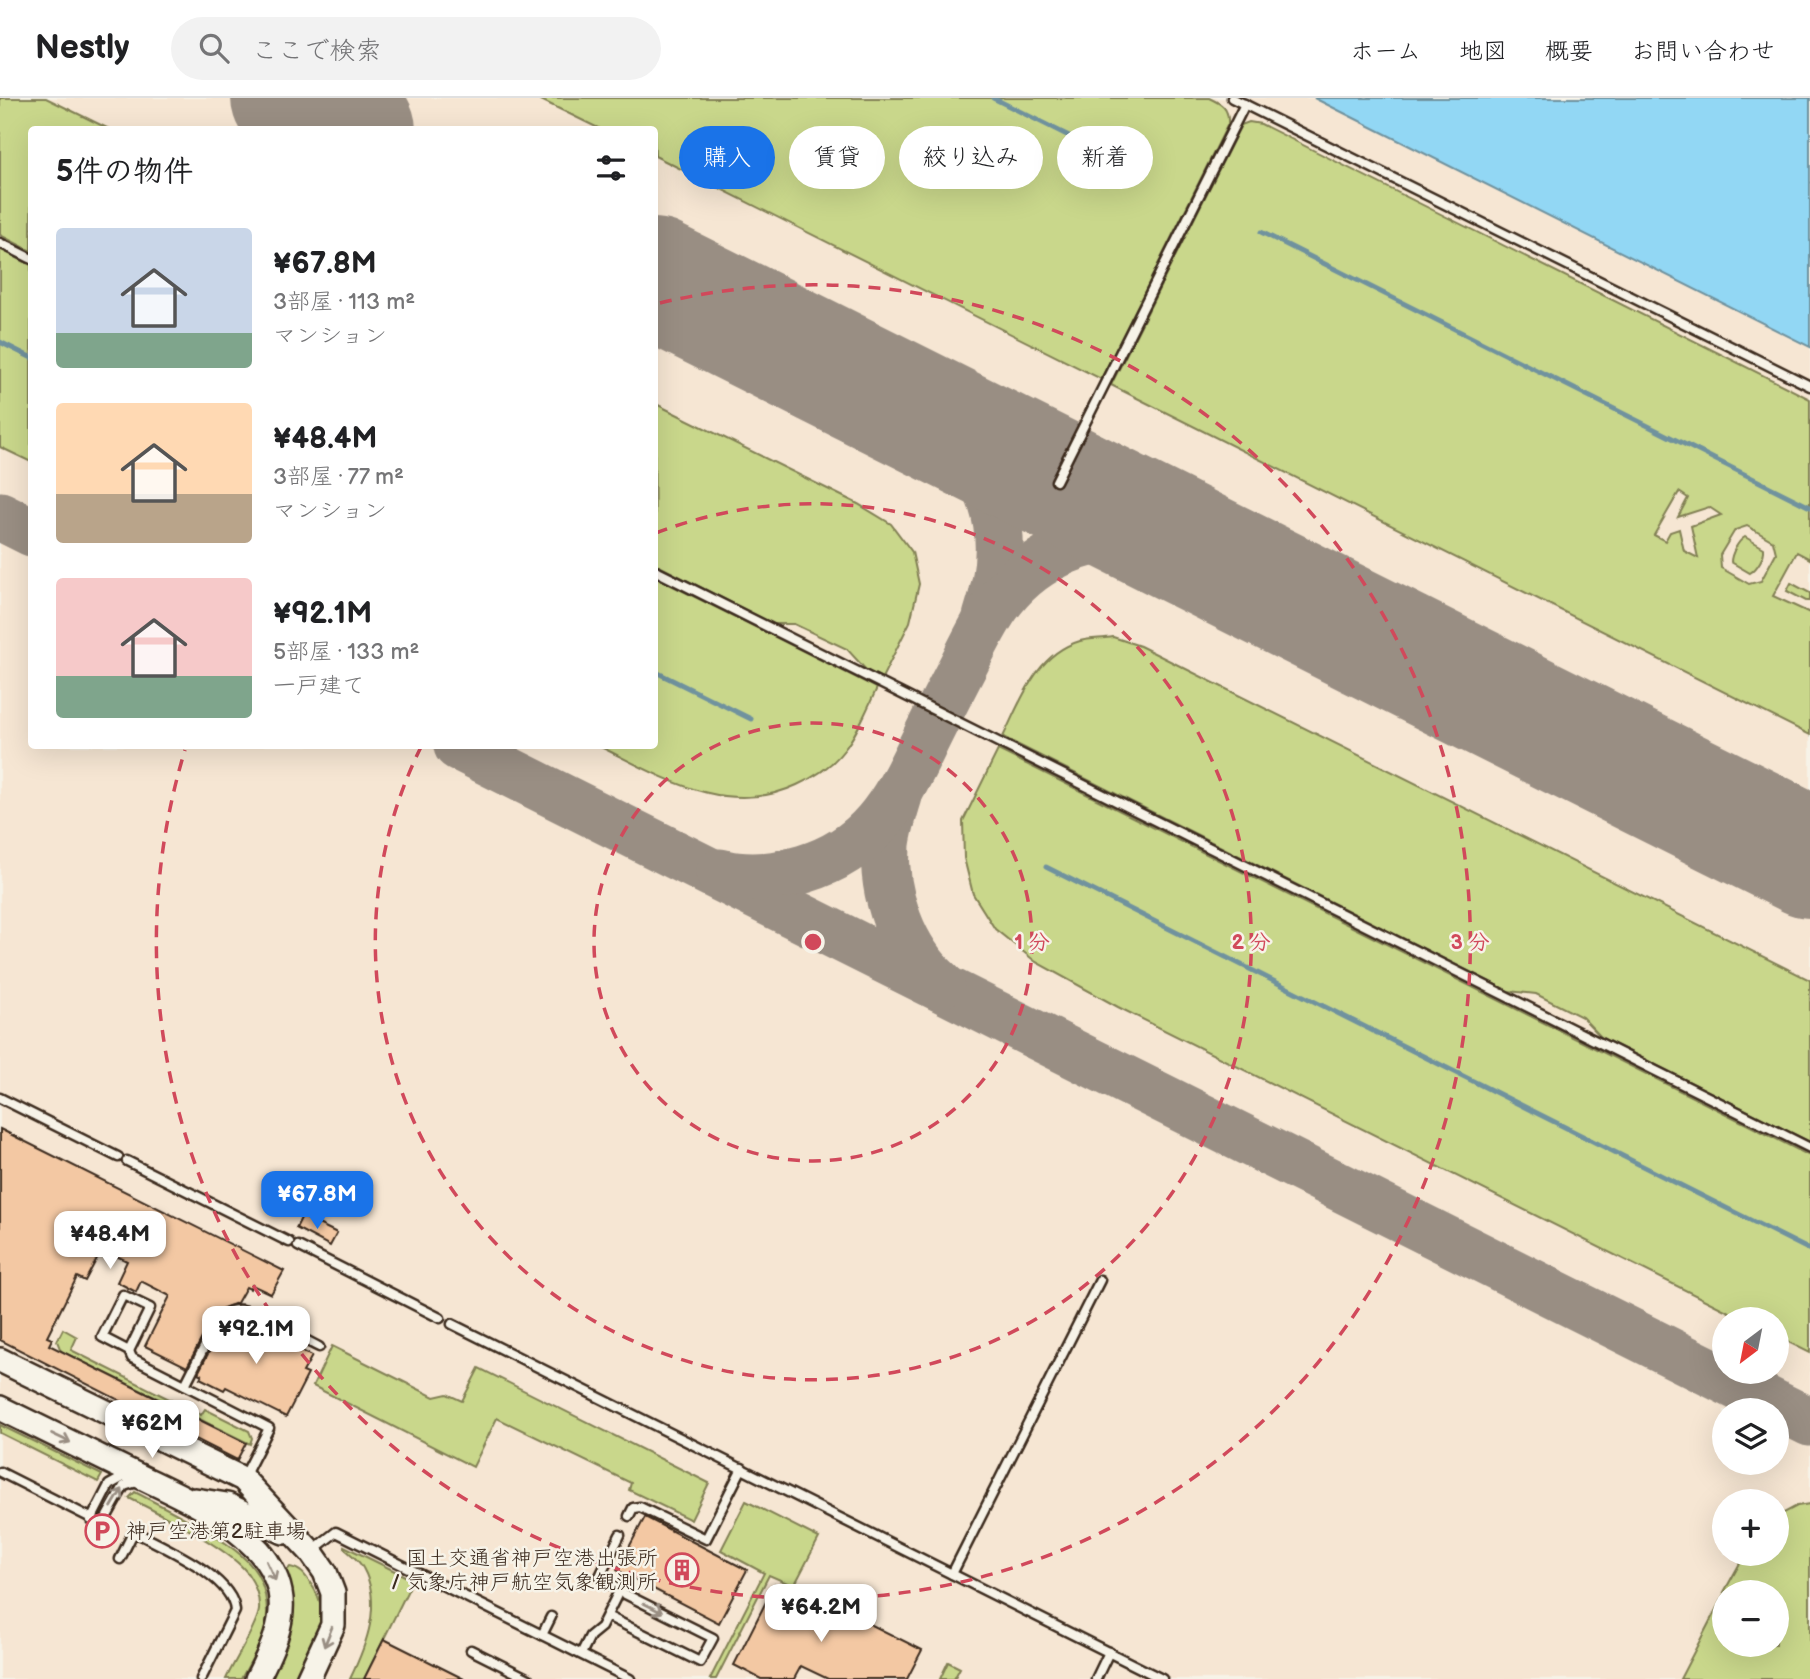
<!DOCTYPE html>
<html lang="ja">
<meta charset="utf-8">
<style>
body{margin:0;font-family:"Balsamiq Sans","Klee One",sans-serif;background:#f2f2f2;color:#202124;height:100vh;display:flex;flex-direction:column;font-size:26px;white-space:nowrap}
*{box-sizing:border-box;margin:0}
p{font-size:23px;color:#757577}
.icon{flex:none;width:38px;height:38px;fill:none;stroke:currentColor;stroke-width:2;stroke-linecap:round;stroke-linejoin:round}
.map{position:relative;flex:1;overflow:hidden}
.side{position:absolute;left:28px;top:28px;width:630px;height:623px;display:flex;flex-direction:column;background:#fff;border-radius:7px;box-shadow:0 7px 28px #0002}
.side>*{flex:none}
.guide{position:absolute;left:679px;top:28px;width:665px;height:63px;display:flex;gap:14px}
.needle{width:46px;rotate:212deg}
.fabs{position:absolute;left:1712px;top:1209px;display:grid;gap:14px}
.fabs a{display:grid;place-items:center;width:77px;height:77px;border-radius:50%;background:#fff;box-shadow:0 7px 28px #0002;font-size:35px}
.price{position:absolute;translate:-50% -60px;padding:0 16px;border-radius:14px;background:#fff;color:#222;font-size:23px;line-height:46px;filter:drop-shadow(0 2px 4px #0008)}
.price::after{content:'';position:absolute;left:50%;top:42px;width:21px;height:16px;margin-left:-10px;background:inherit;clip-path:polygon(0 0,100% 0,50% 100%)}
.price.active{background:#1a73e8;color:#fff}
ul{padding:0;list-style:none}
li{display:flex;align-items:center;gap:21px;height:175px;padding:0 28px}
li span{display:grid;place-items:center;flex:none;width:196px;height:140px;border-radius:7px;color:#555}
li>.icon{margin-inline-start:auto}
span .icon{width:84px;height:84px;fill:#fffc;stroke-width:1}
li b{font-size:30px}
h2{display:flex;justify-content:space-between;align-items:center;height:84px;padding:0 28px;font-size:30px}
.tag{padding:0 24px;border-radius:32px;background:#fff;box-shadow:0 7px 28px #0002;font-size:24px;line-height:63px}
.tag.active{background:#1a73e8;color:#fff}
header{display:flex;align-items:center;gap:42px;box-sizing:border-box;height:98px;padding:0 35px;background:#fff;border-bottom:2px solid #e0e0e0}
header strong{font-size:33px}
nav{display:flex;gap:38px;margin-inline-start:auto;font-size:24px}
.search{width:490px;height:63px;background:#f2f2f2;display:flex;align-items:center;gap:18px;box-sizing:border-box;padding:0 24px;border-radius:38px;color:#757577;font-size:26px}
.map>svg:first-child{display:block}
.built{fill:#f6e6d3;fill-rule:evenodd}
.green{fill:#c9d78b;stroke:#828054;stroke-width:2;fill-rule:evenodd}
.water{fill:#92d7f4;stroke:#6f929e;stroke-width:2}
.lines{fill:none;stroke-linecap:round;stroke-linejoin:round}
.stream{stroke:#6f929e;stroke-width:5}
.taxiway{stroke:#998e83;stroke-width:49}
.runway{stroke:#998e83;stroke-width:122}
.building{fill:#f3c8a3;stroke:#3b2a1e;stroke-width:2}
.lane-casing{stroke:#3b2a1e;stroke-width:13}
.secondary-casing{stroke:#3b2a1e;stroke-width:28}
.lane{stroke:#f7f3e8;stroke-width:8}
.secondary{stroke:#f7f3e8;stroke-width:23}
.oneway{stroke:#998e83}
.ring{fill:none;stroke:#d1495b;stroke-width:3.5;stroke-dasharray:12 9}
.labels{text-anchor:middle;dominant-baseline:central;stroke-width:5;stroke-linejoin:round;paint-order:stroke}
.poi-label{font-size:21px;fill:#3b2a1e;stroke:#f7f3e8;text-anchor:start}
.centre{fill:#d1495b;stroke:#f7f3e8;stroke-width:3.5}
.ring-label{font-size:21px;text-anchor:middle;font-weight:bold;fill:#d1495b;stroke:#f7f3e8;stroke-width:5;stroke-linejoin:round;paint-order:stroke}
</style>
<header>
<strong>Nestly</strong>
<div class="search"><svg class="icon" aria-label="search" viewBox="0 0 24 24"><circle cx="10" cy="10" r="6"/><path d="M15 15l6 6"/></svg>ここで検索</div>
<nav><a>ホーム</a><a>地図</a><a>概要</a><a>お問い合わせ</a></nav>
</header>
<div class="map">
<svg width="1810" height="1581" viewBox="0 0 1810 1581">
<rect width="100%" height="100%" fill="#f7f3e8"/>
<filter id="ink" filterUnits="userSpaceOnUse"><feTurbulence type="fractalNoise" baseFrequency=".0143" numOctaves="2"/><feDisplacementMap in="SourceGraphic" scale="14" xChannelSelector="R" yChannelSelector="G"/><feConvolveMatrix kernelMatrix="1 2 1 2 8 2 1 2 1" color-interpolation-filters="sRGB"/></filter>
<g filter="url(#ink)">
<path class="built" d="M0,0h1314l496,249v1332h-1810zM32,32h622v616h-622zM1724,1222h52v52h-52zM1724,1312h52v53h-52zM1724,1404h52v52h-52zM1724,1494h52v53h-52z"/>
<g class="green">
<polygon points="0,0 46,0 109,31 32,32 31,153 0,137"/>
<path d="M537,0h672c13,6 20,10 19,26l-127,255 -446,-223 -1,-26 -54,-1z"/>
<path d="M1249,24l12,2 549,275v160l-13,-7 -24,44 37,17v122l-699,-350 130,-260zM1679,394l9,6 -10,19 31,-10 12,8 -30,11 7,32 -14,-7 -5,-22 -9,3 -5,9 -11,-6zM1747,428l26,15 3,12 -15,28 -12,3 -28,-16 -1,-13 15,-25z"/>
<polygon points="0,151 31,167 31,364 0,349"/>
<polygon points="654,305 858,406 891,426 912,454 919,486 910,524 882,580 867,573 847,551 794,526 773,526 655,466"/>
<path d="M1745,439l19,11c1,8 -7,21 -14,25l-19,-11c0,-8 7,-21 14,-25z"/>
<path d="M655,479l222,111c-10,21 -19,44 -33,62 -13,17 -29,27 -47,35 -71,33 -135,-8 -198,-39h55z"/>
<polygon points="1791,485 1810,495 1810,503 1806,503 1787,493"/>
<path d="M1113,539l27,9 670,334v162l-208,-104 -20,-21 -46,-23 -28,-3 -505,-254c18,-37 33,-83 77,-96 10,-3 22,-2 33,-4z"/>
<polygon points="998,652 1810,1058 1810,1255 1776,1238 1776,1222 1743,1221 1118,909 1036,864 995,831 973,796 964,760 963,723"/>
<polygon points="63,1231 77,1239 71,1252 201,1317 205,1311 249,1333 252,1340 250,1346 61,1253 57,1243"/>
<polygon points="332,1248 434,1299 447,1296 462,1303 479,1270 709,1385 691,1422 629,1392 631,1385 497,1320 473,1369 313,1288"/>
<polygon points="0,1327 102,1377 98,1384 0,1335"/>
<path d="M135,1394c32,17 98,48 118,76 12,15 16,39 13,57 -4,19 -16,37 -25,54h-15c7,-16 31,-53 33,-69 1,-12 -4,-26 -11,-36 -16,-24 -91,-62 -119,-76z"/>
<polygon points="746,1403 819,1440 794,1488 769,1477 716,1581 710,1581 764,1475 721,1452"/>
<polygon points="1810,1406 1810,1581 1680,1581 1724,1496 1724,1547 1776,1547 1776,1494 1724,1494 1745,1456 1776,1456 1776,1419 1797,1408"/>
<path d="M344,1448l69,34 -49,99h-14c16,-33 33,-75 13,-111 -4,-8 -13,-14 -19,-20z"/>
<path d="M290,1469c11,2 15,8 21,17 24,34 3,62 -12,95h-32l17,-105z"/>
<polygon points="948,1564 960,1570 954,1581 940,1581"/>
</g>
<polygon class="water" points="1314,0 1810,0 1810,249"/>
<g class="lines">
<g class="stream">
<polyline points="993,0 1135,71"/>
<polyline points="1261,134 1810,409"/>
<polyline points="0,244 32,260"/>
<polyline points="654,573 751,621"/>
<polyline points="1046,769 1810,1152"/>
</g>
<g class="taxiway">
<path d="M922,314c72,55 94,118 65,205"/>
<polyline points="0,418 32,434"/>
<polyline points="458,648 1810,1324"/>
<path d="M898,698c-5,16 -10,32 -12,48 -4,50 16,107 54,140"/>
<path d="M720,775c28,7 57,4 84,-4 66,-20 90,-64 118,-122 13,-27 27,-54 41,-81 10,-20 20,-41 33,-60 33,-47 86,-71 142,-69 20,1 39,7 57,12"/>
</g>
<g class="runway">
<polyline points="292,0 355,32"/>
<polyline points="654,181 1810,759"/>
</g>
</g>
<g class="building">
<polygon points="0,1031 284,1173 271,1196 252,1187 250,1191 246,1189 237,1205 216,1213 187,1269 145,1248 170,1198 141,1183 136,1194 117,1184 127,1163 102,1151 85,1183 77,1179 47,1239 52,1241 49,1247 246,1345 237,1362 0,1242"/>
<polygon points="302,1118 337,1135 330,1148 296,1130"/>
<polygon points="233,1219 312,1258 303,1274 308,1276 286,1319 226,1289 224,1292 200,1280 202,1277 198,1275 225,1223"/>
<polygon points="645,1419 747,1472 719,1525 617,1472"/>
<polygon points="775,1486 845,1522 847,1519 864,1527 866,1524 922,1552 907,1581 828,1581 801,1568 794,1581 761,1581 734,1567"/>
<polygon points="384,1541 464,1581 364,1581"/>
</g>
<g class="lines">
<defs>
<g id="lane">
<polyline points="1232,0 1810,288"/>
<polyline points="0,145 32,161"/>
<polyline points="1056,383 1245,6"/>
<polyline points="654,472 1810,1050"/>
<polyline points="0,1000 118,1059"/>
<polyline points="127,1063 289,1144"/>
<polyline points="298,1148 440,1220"/>
<polygon points="123,1197 150,1210 129,1253 102,1239"/>
<polyline points="452,1226 1162,1581"/>
<polyline points="129,1253 132,1260 269,1330 244,1379"/>
<path d="M185,1287l35,-69c7,-4 13,-7 22,-6 18,3 58,28 77,37"/>
<polyline points="0,1374 97,1423 103,1423 106,1420 124,1388 140,1383"/>
<polyline points="629,1418 633,1410 640,1409 706,1441 742,1370"/>
<polyline points="91,1422 109,1387 127,1377"/>
<polyline points="313,1452 336,1434 630,1581"/>
<path d="M120,1461l12,-24 7,-1c28,15 94,43 96,77l-34,68"/>
<polyline points="952,1476 1100,1182"/>
<polyline points="619,1493 600,1478 620,1437"/>
<polyline points="542,1537 551,1519"/>
<polyline points="471,1552 529,1581"/>
<polyline points="581,1556 590,1538 601,1529 619,1493 713,1540 700,1564 607,1518"/>
<polyline points="1096,1581 1109,1554"/>
</g>
<g id="secondary">
<polyline points="0,1262 243,1381 311,1454 325,1474 333,1495 333,1527 308,1581"/>
<path d="M0,1310c45,22 90,44 135,66 41,20 87,39 119,72 12,11 23,30 26,46 6,30 -10,61 -23,87"/>
<polyline points="195,1402 227,1407 284,1434"/>
</g>
</defs>
<use href="#lane" class="lane-casing"/>
<use href="#secondary" class="secondary-casing"/>
<use href="#lane" class="lane"/>
<use href="#secondary" class="secondary"/>
</g>
<defs><path id="oneway-shaft" d="M-6 0H5M1.5-3L5.5 0L1.5 3" fill="none" stroke-width="1.6" stroke-linecap="round" stroke-linejoin="round" transform="scale(1.75)"/></defs>
<g class="oneway">
<use href="#oneway-shaft" transform="translate(61 1340) rotate(26)"/>
<use href="#oneway-shaft" transform="translate(117 1400) rotate(-59)"/>
<use href="#oneway-shaft" transform="translate(271 1473) rotate(65)"/>
<use href="#oneway-shaft" transform="translate(653 1510) rotate(27)"/>
<use href="#oneway-shaft" transform="translate(328 1539) rotate(112)"/>
</g>
</g>
<g class="ring">
<circle cx="813" cy="844" r="219"/>
<path d="M656 435A438 438 0 1 1 421 649"/>
<path d="M660 205A657 657 0 1 1 185 652"/>
</g>
<defs>
<symbol id="parking-ring" viewBox="-11 -11 22 22"><circle r="9.5" fill="#f7f3e8" stroke="#d1495b" stroke-width="1.5"/><path d="M-3.5-5.5H1a3.5 3.5 0 0 1 0 7H-1V5.5H-3.5ZM-1-3.4V-.6H.8a1.4 1.4 0 0 0 0-2.8Z" fill="#d1495b"/></symbol>
<symbol id="building-ring" viewBox="-11 -11 22 22"><circle r="9.5" fill="#f7f3e8" stroke="#d1495b" stroke-width="1.5"/><path d="M-4-6H4V6H1V3H-1V6H-4ZM-2.5-4.3h1.7v1.8h-1.7ZM.8-4.3h1.7v1.8H.8ZM-2.5-1h1.7V.8h-1.7ZM.8-1h1.7V.8H.8Z" fill="#d1495b"/></symbol>
</defs>
<g fill-rule="evenodd">
<use href="#parking-ring" x="83" y="1414" width="38" height="38"/>
<use href="#building-ring" x="663" y="1453" width="38" height="38"/>
</g>
<g class="labels">
<g class="poi-label">
<text x="126" y="1433">神戸空港第2駐車場</text>
<text x="658" y="1460" text-anchor="end">国土交通省神戸空港出張所<tspan x="658" dy="24">/ 気象庁神戸航空気象観測所</tspan></text>
</g>
</g>
<circle cx="813" cy="844" r="10" class="centre"/>
<g class="ring-label">
<text x="1032" y="851">1 分</text>
<text x="1251" y="851">2 分</text>
<text x="1470" y="851">3 分</text>
</g>
</svg>
<div class="fabs">
<a><svg class="needle" viewBox="-14 -14 28 28"><path d="M0-13l5 13h-10z" fill="#e53935"/><path d="M0 13l5-13h-10z" fill="#757577"/></svg></a>
<a><svg class="icon" aria-label="layers" viewBox="0 0 24 24"><path d="M12 4l9 5-9 5-9-5zM3 14l9 5 9-5"/></svg></a>
<a>+</a>
<a>−</a>
</div>
<b class="price active" style="left:317px;top:1133px">¥67.8M</b>
<b class="price" style="left:110px;top:1173px">¥48.4M</b>
<b class="price" style="left:256px;top:1268px">¥92.1M</b>
<b class="price" style="left:152px;top:1362px">¥62M</b>
<b class="price" style="left:821px;top:1546px">¥64.2M</b>
<div class="guide">
<a class="tag active">購入</a>
<a class="tag">賃貸</a>
<a class="tag">絞り込み</a>
<a class="tag">新着</a>
</div>
<section class="side">
<h2>5件の物件<svg class="icon" aria-label="filters" viewBox="0 0 24 24"><path d="M4 7h16M4 17h16"/><circle cx="9" cy="7" r="2"/><circle cx="15" cy="17" r="2"/></svg></h2>
<ul>
<li><span style="background:linear-gradient(#c9d6e8 75%,#7fa58c 0)"><svg class="icon" aria-label="home" viewBox="0 0 24 24"><path d="M3 11l9-7 9 7M6 9v11h12V9"/></svg></span><div><b>¥67.8M</b><p>3部屋 · 113 m²</p><p>マンション</p></div></li>
<li><span style="background:linear-gradient(#ffd9b3 65%,#b9a48a 0)"><svg class="icon" aria-label="home" viewBox="0 0 24 24"><path d="M3 11l9-7 9 7M6 9v11h12V9"/></svg></span><div><b>¥48.4M</b><p>3部屋 · 77 m²</p><p>マンション</p></div></li>
<li><span style="background:linear-gradient(#f6c9c9 70%,#7fa58c 0)"><svg class="icon" aria-label="home" viewBox="0 0 24 24"><path d="M3 11l9-7 9 7M6 9v11h12V9"/></svg></span><div><b>¥92.1M</b><p>5部屋 · 133 m²</p><p>一戸建て</p></div></li>
</ul>
</section>
</div>
